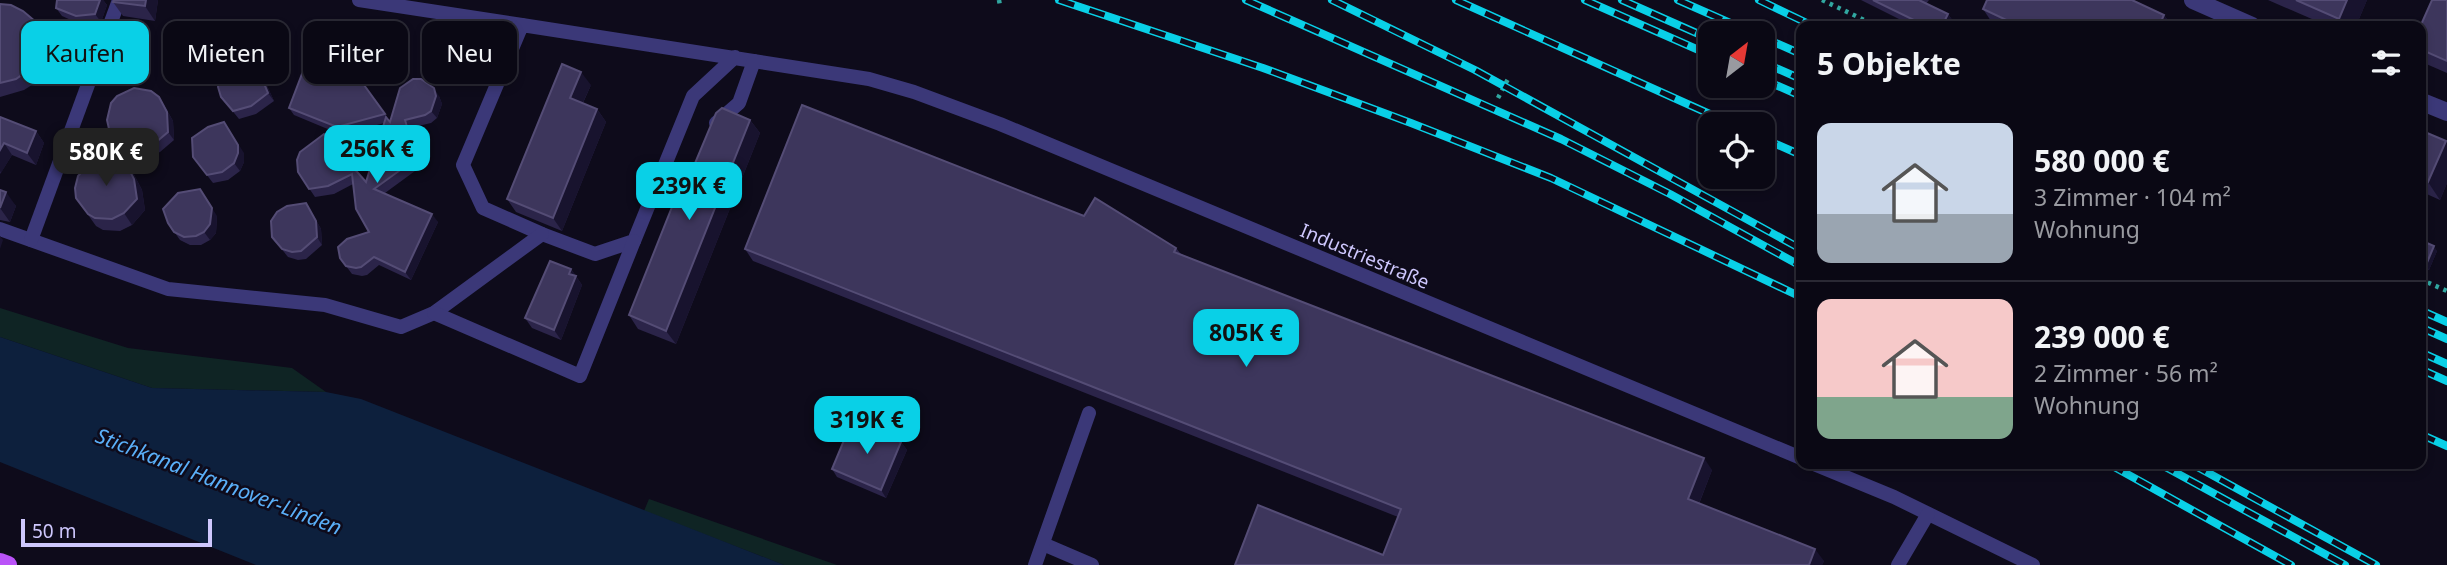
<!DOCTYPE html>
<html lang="de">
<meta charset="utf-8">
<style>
body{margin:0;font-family:"Noto Sans",sans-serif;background:#181622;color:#f1f3f6;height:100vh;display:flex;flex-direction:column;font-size:26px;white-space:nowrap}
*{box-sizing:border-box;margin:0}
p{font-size:23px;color:#999aa0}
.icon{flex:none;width:38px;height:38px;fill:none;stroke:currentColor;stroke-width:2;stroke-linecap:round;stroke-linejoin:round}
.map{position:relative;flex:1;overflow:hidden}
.drawer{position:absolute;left:1796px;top:21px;width:630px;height:448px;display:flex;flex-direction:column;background:#0a0814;border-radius:14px;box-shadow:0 4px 10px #0003,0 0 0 2px #2a2934}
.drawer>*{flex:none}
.guide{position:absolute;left:21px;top:21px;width:665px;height:63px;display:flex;gap:14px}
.needle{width:46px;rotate:31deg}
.controls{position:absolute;left:1698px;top:21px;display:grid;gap:14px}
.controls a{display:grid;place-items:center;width:77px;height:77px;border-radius:14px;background:#0a0814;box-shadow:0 4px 10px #0003,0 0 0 2px #2a2934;font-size:35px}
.scale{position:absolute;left:21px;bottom:18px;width:191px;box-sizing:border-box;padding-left:7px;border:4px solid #cec7fd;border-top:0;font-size:19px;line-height:24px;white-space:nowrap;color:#cec7fd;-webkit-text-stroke:5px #0e0b1b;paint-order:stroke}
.price{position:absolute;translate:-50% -60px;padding:0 16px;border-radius:14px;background:#09d0e7;color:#111;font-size:23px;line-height:46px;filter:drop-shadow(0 2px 4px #0008)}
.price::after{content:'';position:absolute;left:50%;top:42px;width:21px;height:16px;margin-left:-10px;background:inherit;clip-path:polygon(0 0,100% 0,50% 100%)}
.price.current{background:#222;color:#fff}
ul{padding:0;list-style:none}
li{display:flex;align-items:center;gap:21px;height:175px;padding:0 21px}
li+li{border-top:2px solid #2a2934}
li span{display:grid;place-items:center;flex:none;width:196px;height:140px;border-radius:14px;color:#555}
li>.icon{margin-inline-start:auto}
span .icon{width:84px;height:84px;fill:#fffc;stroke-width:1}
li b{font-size:30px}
h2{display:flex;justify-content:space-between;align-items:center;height:84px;padding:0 21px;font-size:30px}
.pill{padding:0 24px;border-radius:14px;background:#0a0814;box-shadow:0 4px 10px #0003,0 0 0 2px #2a2934;font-size:24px;line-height:63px}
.pill.current{background:#09d0e7;color:#111}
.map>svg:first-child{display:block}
.green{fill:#0f2424}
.water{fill:#0d203d}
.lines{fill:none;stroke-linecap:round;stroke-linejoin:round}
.path{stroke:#31a7a0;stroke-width:4.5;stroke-dasharray:3.5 5;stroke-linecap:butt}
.service{stroke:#3b3878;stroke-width:14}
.minor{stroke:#3b3878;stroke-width:18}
.primary{stroke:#ba53f8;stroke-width:18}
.rail-casing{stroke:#09d0e7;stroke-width:8}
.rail{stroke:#0e0b1b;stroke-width:5;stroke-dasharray:16;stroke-linecap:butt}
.wall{fill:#2b2449}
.shaded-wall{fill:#18132e}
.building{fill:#3d365c;stroke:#544c75;stroke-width:2}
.labels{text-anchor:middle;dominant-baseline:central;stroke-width:5;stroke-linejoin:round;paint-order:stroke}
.street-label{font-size:19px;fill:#cec7fd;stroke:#0e0b1b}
.water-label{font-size:21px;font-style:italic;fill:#5aaff8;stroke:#0e0b1b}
</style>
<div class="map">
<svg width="2447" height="565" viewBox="0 0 2447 565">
<rect width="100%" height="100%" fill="#0e0b1b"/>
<g class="green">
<polygon points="0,308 128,348 292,368 326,392 152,388 0,337"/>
<polygon points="649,499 837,565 784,565 644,511"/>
</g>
<polygon class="water" points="0,337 152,388 326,392 361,399 784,565 256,565 0,462"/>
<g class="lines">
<g class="path">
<polyline points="999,0 1000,6"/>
<polyline points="1822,0 1877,26"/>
<polyline points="1498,98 1509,77"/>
<polyline points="2420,279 2447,291"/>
</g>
<g class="service">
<polyline points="359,0 522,25"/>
<polyline points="735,57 693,96 634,241 595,254 542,234 483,208 463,165 522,25 869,79 914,92 1000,124 1801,458"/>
<polyline points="716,123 739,103 754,61"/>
<polyline points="0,229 168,289 325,305 401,327 434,313 542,234"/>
<polyline points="31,240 119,0"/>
<polyline points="434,313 580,376 634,241"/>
<polyline points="1814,464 1894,497 2033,565"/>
<polyline points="1043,544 1092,565"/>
<polyline points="1035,565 1089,413"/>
<polyline points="1898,565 1928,514"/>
</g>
<g class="minor">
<polyline points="2193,0 2252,26"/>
<polyline points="2420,101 2447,112"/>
</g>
<polyline class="primary" points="0,562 8,565"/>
<defs>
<g id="rail">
<polyline points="1059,0 1263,68 1411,123 1551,178 1801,297"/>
<polyline points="1246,0 1561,139 1670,194 1801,266"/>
<polyline points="1332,0 1475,70 1801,249"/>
<polyline points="1456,0 1732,124"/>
<polyline points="1585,0 1710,55"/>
<polyline points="1622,0 1710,39"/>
<polyline points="1678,0 1753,33"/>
<polyline points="1759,0 1813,26"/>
<polyline points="1762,37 1801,54"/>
<polyline points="1762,62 1801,79"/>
<polyline points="1762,79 1801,96"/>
<polyline points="1762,138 1801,155"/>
<polyline points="2420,310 2447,322"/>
<polyline points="2420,327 2447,339"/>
<polyline points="2420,352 2447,364"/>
<polyline points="2420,369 2447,381"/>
<polyline points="2420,434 2447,446"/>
<polyline points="2109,464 2291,565"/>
<polyline points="2160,464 2345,565"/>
<polyline points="2192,464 2376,565"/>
</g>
</defs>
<use href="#rail" class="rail-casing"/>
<use href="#rail" class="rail"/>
</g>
<g class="wall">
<polygon points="57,0 103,0 107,5 101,22 82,25 62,16 56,8"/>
<polygon points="158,0 155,21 123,16 113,2"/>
<polygon points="1861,0 1929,0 1926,4 1948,14 1955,24 1954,26 1913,26"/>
<polygon points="2268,0 2367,0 2356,26 2328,26"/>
<polygon points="2447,0 2447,73 2424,63 2420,57 2420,27"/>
<polygon points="0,4 44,34 47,54 44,68 35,83 24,90 0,97"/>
<polygon points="1983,9 2164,15 2172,26 1998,26 1993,24"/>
<polygon points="258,69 263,77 274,101 256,114 239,119 221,97"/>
<polygon points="337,79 364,85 390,122 439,96 442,104 437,118 431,123 410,128 420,156 415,171 385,193 438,222 411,280 379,265 367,275 362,276 352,274 340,258 369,232 353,184 334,194 315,197 298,172 324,134 366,182 384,123 342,135 294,115 289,108"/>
<polygon points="591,85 583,103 597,109 606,122 562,231 516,212 507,199"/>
<polygon points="164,105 173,121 174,140 160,152 151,156 126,160 121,151"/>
<polygon points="0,117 36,131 44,143 36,165 12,155 0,174"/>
<polygon points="750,120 760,133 676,344 638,329 629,315"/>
<polygon points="2420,130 2446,141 2447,143 2447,183 2440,200 2420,191"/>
<polygon points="120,152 128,163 142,190 145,210 132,225 120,231 103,230 96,226 76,198"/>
<polygon points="244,153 244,162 240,171 228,180 213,183 193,157"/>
<polygon points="0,190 16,206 10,222 0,220"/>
<polygon points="306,203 321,229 322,245 306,259 298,260 288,257 272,237"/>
<polygon points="217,216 216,233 210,240 201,245 190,245 180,240 168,223"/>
<polygon points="1084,216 1176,248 1181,254 1712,470 1699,504 1824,561 1822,565 1235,565 1383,555 1398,517 753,261 745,249"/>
<polygon points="2420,240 2437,251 2429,270 2420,266"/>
<polygon points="571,269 582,285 561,340 532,328 525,318"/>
<polygon points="901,442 907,450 886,498 837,477 832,469"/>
</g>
<g class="shaded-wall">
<polygon points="100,0 103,0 107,5 101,22 95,14"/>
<polygon points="146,0 158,0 155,21 145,6"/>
<polygon points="2347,0 2367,0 2356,26 2344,26 2339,19"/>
<polygon points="1948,14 1955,24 1954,26 1942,26"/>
<polygon points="2164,15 2172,26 2159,26"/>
<polygon points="36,22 44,34 47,54 44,68 35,83 27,71"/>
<polygon points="258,69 263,77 274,101 268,93"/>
<polygon points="581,72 591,85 579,111 570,98"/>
<polygon points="434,88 439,96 442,104 437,118 431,111"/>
<polygon points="159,97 173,121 174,140 168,132"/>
<polygon points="597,109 606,122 562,231 553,218"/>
<polygon points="405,120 410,128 420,156 415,171 410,163"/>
<polygon points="750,120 760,133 676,344 666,331"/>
<polygon points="224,122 244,153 244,162 240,171 234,163"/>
<polygon points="36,131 44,143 36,165 27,153"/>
<polygon points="2446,141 2447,143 2447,183 2440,200 2428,182"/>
<polygon points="4,143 12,155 1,173 0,171 0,150"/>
<polygon points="120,152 128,163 142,190 145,210 132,225 124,213"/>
<polygon points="200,189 217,216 216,233 210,240 204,232"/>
<polygon points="6,192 16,206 10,222 0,208"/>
<polygon points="306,203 321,229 322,245 317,237"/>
<polygon points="432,214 438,222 411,280 405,272"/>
<polygon points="0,236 3,240 0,249"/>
<polygon points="2434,246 2437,251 2429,270 2426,265"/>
<polygon points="571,269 582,285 561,340 554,330"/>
<polygon points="901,442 907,450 886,498 881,490"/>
<polygon points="1704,458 1712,470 1696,511 1688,499"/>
<polygon points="1815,549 1824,561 1822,565 1809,565"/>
</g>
<g class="building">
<polygon points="57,0 100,0 95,14 76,16 56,8"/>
<polygon points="114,0 146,0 145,6 113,2"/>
<polygon points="1873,0 1919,0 1948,14 1942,26 1926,26"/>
<polygon points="1987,0 2132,0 2164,15 2159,26 2019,26 1983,9"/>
<polygon points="2296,0 2347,0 2339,19"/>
<polygon points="2432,0 2447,0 2447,61 2420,49 2420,27"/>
<polygon points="0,4 11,5 23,11 36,22 38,42 36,57 27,71 16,79 0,83"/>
<polygon points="239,62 248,62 258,69 268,93 251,106 233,111 221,97 218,87 220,74 229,65"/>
<polygon points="562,64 581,72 570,98 597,109 553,218 507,199"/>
<polygon points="305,66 337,79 347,77 364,85 385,114 337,127 289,108"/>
<polygon points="413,79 421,79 434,88 436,96 431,111 425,115 405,120 414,148 410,163 374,189 432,214 405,272 374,257 361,267 356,268 346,266 340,258 338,247 347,239 369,232 356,209 352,174 328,186 309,189 298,172 297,160 300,152 324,134 366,182 386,117 390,122 400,88"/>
<polygon points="134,88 151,91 159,97 167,112 168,132 154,144 146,148 121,151 109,129 107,120 111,103 117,96"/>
<polygon points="802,105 1084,216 1095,198 1176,248 1174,252 1704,458 1688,499 1815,549 1809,565 1235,565 1258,505 1383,555 1401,509 745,249"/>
<polygon points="722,108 750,120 666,331 629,315 676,197 688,180 716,113"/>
<polygon points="0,117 36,131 27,153 4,143 0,150"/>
<polygon points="224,122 238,145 238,153 234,163 222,172 207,175 193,157 192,138 208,127"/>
<polygon points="2420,130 2446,141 2428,182 2420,179"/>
<polygon points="120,152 134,179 137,199 124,213 112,219 95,218 88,214 76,198 75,188 78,176 91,162"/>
<polygon points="200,189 212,208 210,224 204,232 196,236 184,237 174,232 168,223 163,209 178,193"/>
<polygon points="0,190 6,192 0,208"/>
<polygon points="306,203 316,221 317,237 301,251 292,252 282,249 272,237 271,221 277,212 287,206"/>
<polygon points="2420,240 2434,246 2426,265 2420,263"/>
<polygon points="550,261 571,269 569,274 576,276 554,330 525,318"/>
<polygon points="852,421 901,442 881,490 832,469"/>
</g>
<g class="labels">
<g class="street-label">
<text transform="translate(1365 256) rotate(23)">Industriestraße</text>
</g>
<g class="water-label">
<text transform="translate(219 481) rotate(21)">Stichkanal Hannover-Linden</text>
</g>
</g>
</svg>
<div class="controls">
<a><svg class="needle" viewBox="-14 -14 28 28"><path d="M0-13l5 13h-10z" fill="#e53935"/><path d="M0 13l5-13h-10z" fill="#999aa0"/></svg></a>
<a><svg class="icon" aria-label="locate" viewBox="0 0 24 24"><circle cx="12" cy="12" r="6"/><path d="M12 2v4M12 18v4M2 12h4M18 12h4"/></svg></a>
</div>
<div class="scale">50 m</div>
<b class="price" style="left:377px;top:185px">256K €</b>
<b class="price current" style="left:106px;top:188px">580K €</b>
<b class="price" style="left:689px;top:222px">239K €</b>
<b class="price" style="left:1246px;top:369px">805K €</b>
<b class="price" style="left:867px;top:456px">319K €</b>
<div class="guide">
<a class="pill current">Kaufen</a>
<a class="pill">Mieten</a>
<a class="pill">Filter</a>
<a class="pill">Neu</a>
</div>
<section class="drawer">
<h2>5 Objekte<svg class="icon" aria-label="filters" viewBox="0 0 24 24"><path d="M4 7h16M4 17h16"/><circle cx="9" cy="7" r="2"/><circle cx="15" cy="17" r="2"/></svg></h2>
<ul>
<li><span style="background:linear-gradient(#c9d6e8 65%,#9aa5b1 0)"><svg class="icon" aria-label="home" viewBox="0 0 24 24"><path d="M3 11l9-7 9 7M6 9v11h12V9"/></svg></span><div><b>580 000 €</b><p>3 Zimmer · 104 m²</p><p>Wohnung</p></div></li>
<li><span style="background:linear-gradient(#f6c9c9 70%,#7fa58c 0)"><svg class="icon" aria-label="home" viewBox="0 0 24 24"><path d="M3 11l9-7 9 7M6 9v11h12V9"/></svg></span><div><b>239 000 €</b><p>2 Zimmer · 56 m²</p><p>Wohnung</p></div></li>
</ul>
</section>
</div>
